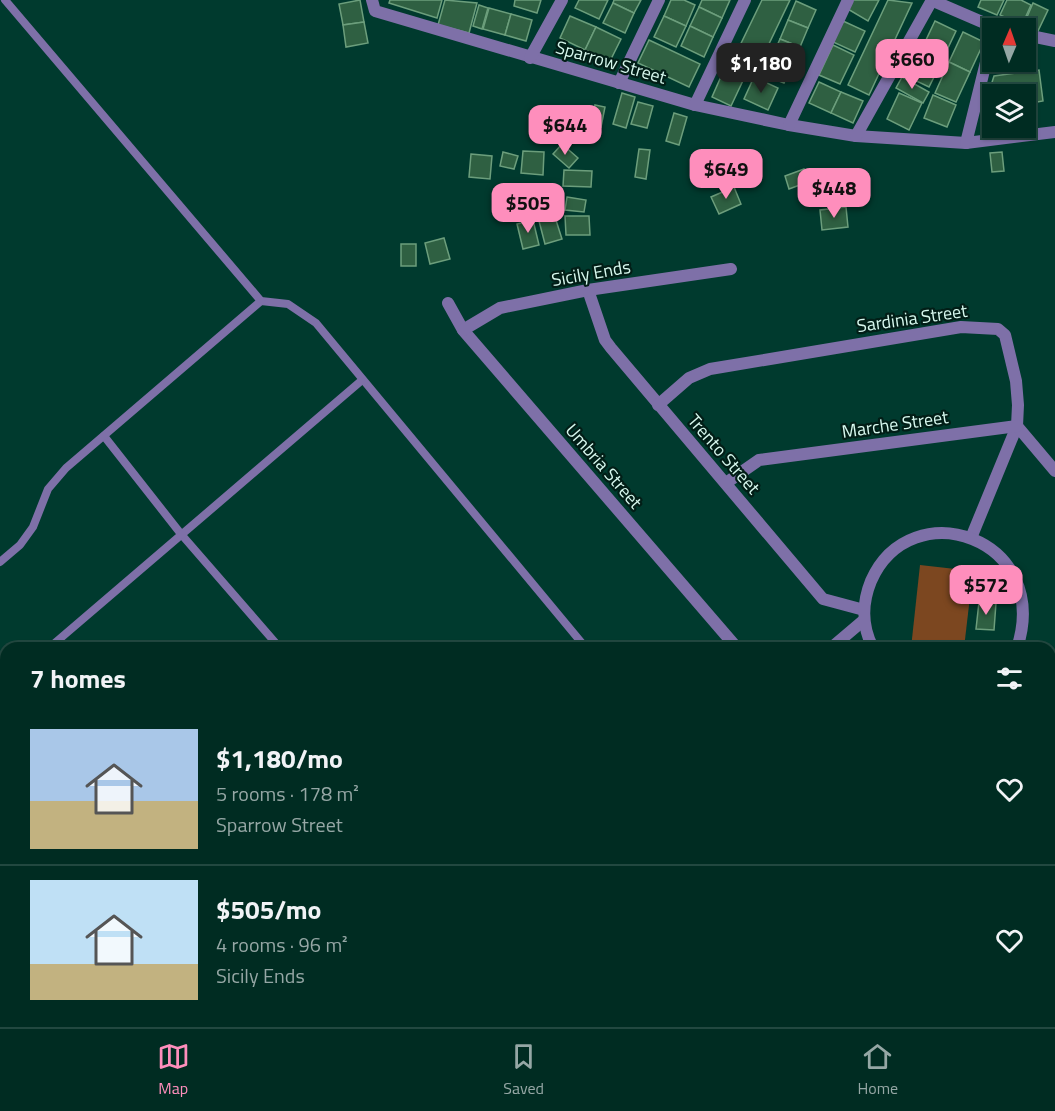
<!DOCTYPE html>
<meta charset="utf-8">
<style>
body{margin:0;font-family:"Titillium Web",sans-serif;background:#0a342a;color:#f1f3f6;height:100vh;display:flex;flex-direction:column;font-size:22px;white-space:nowrap}
*{box-sizing:border-box;margin:0}
p{font-size:20px;color:#95a7a5}
.icon{flex:none;width:33px;height:33px;fill:none;stroke:currentColor;stroke-width:2;stroke-linecap:round;stroke-linejoin:round}
.map{position:relative;flex:1;overflow:hidden}
.details{position:absolute;left:0px;top:642px;width:1056px;height:386px;display:flex;flex-direction:column;background:#002c22;border-radius:18px 18px 0 0;box-shadow:0 2px 4px #0004,0 0 0 2px #224840}
.details>*{flex:none}
.needle{width:39px;rotate:2deg}
.buttons{position:absolute;left:982px;top:18px;display:grid;gap:12px}
.buttons a{display:grid;place-items:center;width:54px;height:54px;border-radius:0px;background:#002c22;box-shadow:0 2px 4px #0004,0 0 0 2px #224840;font-size:30px}
.price{position:absolute;translate:-50% -51px;padding:0 14px;border-radius:12px;background:#fe8ebc;color:#111;font-size:20px;line-height:39px;filter:drop-shadow(0 2px 3px #0008)}
.price::after{content:'';position:absolute;left:50%;top:36px;width:18px;height:14px;margin-left:-9px;background:inherit;clip-path:polygon(0 0,100% 0,50% 100%)}
.price.on{background:#222;color:#fff}
ul{padding:0;list-style:none}
li{display:flex;align-items:center;gap:18px;height:150px;padding:0 30px}
li+li{border-top:2px solid #224840}
li span{display:grid;place-items:center;flex:none;width:168px;height:120px;border-radius:0px;color:#555}
li>.icon{margin-inline-start:auto}
span .icon{width:72px;height:72px;fill:#fffc;stroke-width:1}
li b{font-size:26px}
h2{display:flex;justify-content:space-between;align-items:center;height:72px;padding:0 30px;font-size:26px}
.tabs{display:flex;justify-content:space-around;align-items:center;height:84px;border-top:2px solid #224840;background:#002c22;font-size:16px;color:#95a7a5}
.tabs a{display:grid;justify-items:center;gap:3px}
.tabs .on{color:#fe8ebc}
.map>svg:first-child{display:block}
.green{fill:#7c4720}
.building{fill:#2f6042;stroke:#6c9e7c;stroke-width:1.5}
.lines{fill:none;stroke-linecap:round;stroke-linejoin:round}
.path{stroke:#669489;stroke-width:4;stroke-dasharray:3 3;stroke-linecap:butt}
.service{stroke:#7e70a8;stroke-width:8}
.minor{stroke:#7e70a8;stroke-width:12}
.labels{text-anchor:middle;dominant-baseline:central;stroke-width:4.5;stroke-linejoin:round;paint-order:stroke}
.street-label{font-size:18px;fill:#d7f8ee;stroke:#021e17}
</style>
<div class="map">
<svg width="1055" height="1027" viewBox="0 0 1055 1027">
<rect width="100%" height="100%" fill="#003a2e"/>
<polygon class="green" points="920,565 973,571 964,648 911,648"/>
<g class="building">
<polygon points="360,0 364,22 343,25 339,4"/>
<polygon points="390,0 442,0 437,18 389,3"/>
<polygon points="445,0 477,3 469,33 438,25"/>
<polygon points="515,0 541,0 537,13 514,6"/>
<polygon points="579,0 608,0 599,19 575,8"/>
<polygon points="614,0 641,0 634,13 613,3"/>
<polygon points="671,0 684,0 695,5 686,26 664,16"/>
<polygon points="702,0 730,0 722,18 699,7"/>
<polygon points="762,0 790,0 755,73 732,62"/>
<polygon points="851,0 879,0 868,21 846,8"/>
<polygon points="888,0 912,3 869,95 848,85"/>
<polygon points="981,0 1004,0 997,15 978,7"/>
<polygon points="1007,0 1021,0 1031,5 1022,25 1000,15"/>
<polygon points="796,1 816,10 808,28 788,20"/>
<polygon points="613,3 634,13 625,33 603,23"/>
<polygon points="1033,3 1048,10 1038,31 1024,24"/>
<polygon points="479,5 488,8 482,29 473,26"/>
<polygon points="699,7 722,18 713,37 690,26"/>
<polygon points="489,8 511,14 505,35 483,29"/>
<polygon points="511,14 532,20 526,41 505,35"/>
<polygon points="570,16 596,27 585,50 560,38"/>
<polygon points="664,16 686,26 676,47 654,37"/>
<polygon points="788,20 808,28 800,47 780,39"/>
<polygon points="843,21 865,31 855,52 833,42"/>
<polygon points="935,21 956,31 947,50 926,40"/>
<polygon points="364,22 368,43 346,47 343,25"/>
<polygon points="690,26 713,37 704,57 681,46"/>
<polygon points="596,27 621,39 610,61 585,50"/>
<polygon points="963,32 984,42 970,72 949,62"/>
<polygon points="780,39 800,47 792,65 772,57"/>
<polygon points="649,40 700,64 689,87 638,63"/>
<polygon points="926,40 947,50 938,69 917,58"/>
<polygon points="833,45 854,55 840,84 819,75"/>
<polygon points="772,57 792,65 784,83 764,75"/>
<polygon points="917,58 938,69 929,87 908,77"/>
<polygon points="949,62 970,72 956,102 935,93"/>
<polygon points="727,63 747,72 731,106 712,97"/>
<polygon points="1039,70 1043,101 1026,104 1026,94 993,94 993,110 983,111 994,76"/>
<polygon points="754,77 778,88 768,110 744,99"/>
<polygon points="902,77 929,92 923,103 896,88"/>
<polygon points="819,82 841,92 831,113 809,103"/>
<polygon points="841,92 863,101 853,123 831,113"/>
<polygon points="622,93 635,97 626,128 613,124"/>
<polygon points="899,93 922,103 909,130 887,119"/>
<polygon points="933,95 956,105 947,127 924,118"/>
<polygon points="638,102 653,106 647,128 631,124"/>
<polygon points="595,105 605,107 601,127 591,125"/>
<polygon points="674,113 687,117 679,145 666,141"/>
<polygon points="562,144 578,158 569,168 553,154"/>
<polygon points="639,149 650,150 646,179 635,177"/>
<polygon points="523,151 544,152 543,175 521,173"/>
<polygon points="503,152 518,156 514,169 500,166"/>
<polygon points="1002,152 1004,171 992,172 990,153"/>
<polygon points="471,154 492,156 490,179 469,177"/>
<polygon points="804,169 808,182 789,189 785,176"/>
<polygon points="564,170 592,171 591,187 563,186"/>
<polygon points="734,187 741,204 719,214 711,197"/>
<polygon points="567,197 586,200 584,212 565,210"/>
<polygon points="846,207 848,227 822,230 820,210"/>
<polygon points="565,216 589,216 590,235 566,235"/>
<polygon points="555,217 562,239 545,244 539,221"/>
<polygon points="533,220 539,245 523,249 517,224"/>
<polygon points="444,238 450,259 430,264 425,243"/>
<rect x="401" y="244" width="15" height="22"/>
<polygon points="979,602 996,603 994,630 976,629"/>
<polygon points="6,888 6,926 0,919 0,893"/>
<polygon points="968,1022 996,1022 995,1027 968,1027"/>
</g>
<g class="lines">
<polyline class="path" points="1050,840 1055,841"/>
<g class="service">
<polyline points="5,0 261,301 288,304 316,323 586,648"/>
<polyline points="104,436 181,534 280,648"/>
<polyline points="0,562 20,545 33,527 48,489 66,468 261,301"/>
<polyline points="49,648 361,381"/>
<polyline points="0,954 6,961"/>
<polyline points="201,1022 205,1027"/>
<polyline points="603,1022 608,1027"/>
<polyline points="12,1027 18,1022"/>
<polyline points="624,1027 630,1022"/>
</g>
<g class="minor">
<polyline points="372,0 375,11 695,105 789,125 856,136 966,143 1055,132"/>
<polyline points="931,0 996,28"/>
<polyline points="1026,35 1055,41"/>
<polyline points="530,58 562,0"/>
<polyline points="619,83 659,0"/>
<polyline points="695,105 745,0"/>
<polyline points="789,125 848,0"/>
<polyline points="856,136 932,0"/>
<polyline points="966,143 993,34"/>
<polyline points="588,290 605,340 611,348 823,599 864,610"/>
<polyline points="448,303 463,330 737,648"/>
<polyline points="463,330 500,308 588,290 731,269"/>
<polyline points="658,405 689,378 710,369 961,327 998,329 1005,335 1016,381 1018,405 1017,426 971,538"/>
<polyline points="1017,426 1055,471"/>
<polyline points="726,483 759,460 1017,426"/>
<polyline points="831,648 864,620"/>
<path d="M873,648c-11,-21 -11,-45 -2,-67 40,-91 182,-43 146,67"/>
<polyline points="937,1027 938,1022"/>
<polyline points="1052,1027 1055,984"/>
</g>
</g>
<g class="labels">
<g class="street-label">
<text transform="translate(611 62) rotate(16)">Sparrow Street</text>
<text transform="translate(591 273) rotate(-10)">Sicily Ends</text>
<text transform="translate(912 318) rotate(-8)">Sardinia Street</text>
<text transform="translate(895 424) rotate(-8)">Marche Street</text>
<text transform="translate(724 454) rotate(49)">Trento Street</text>
<text transform="translate(604 466) rotate(49)">Umbria Street</text>
</g>
</g>
</svg>
<div class="buttons">
<a><svg class="needle" viewBox="-14 -14 28 28"><path d="M0-13l5 13h-10z" fill="#e53935"/><path d="M0 13l5-13h-10z" fill="#95a7a5"/></svg></a>
<a><svg class="icon" aria-label="layers" viewBox="0 0 24 24"><path d="M12 4l9 5-9 5-9-5zM3 14l9 5 9-5"/></svg></a>
</div>
<b class="price" style="left:912px;top:90px">$660</b>
<b class="price on" style="left:761px;top:94px">$1,180</b>
<b class="price" style="left:565px;top:156px">$644</b>
<b class="price" style="left:726px;top:200px">$649</b>
<b class="price" style="left:834px;top:219px">$448</b>
<b class="price" style="left:528px;top:234px">$505</b>
<b class="price" style="left:986px;top:616px">$572</b>
<section class="details">
<h2>7 homes<svg class="icon" aria-label="filters" viewBox="0 0 24 24"><path d="M4 7h16M4 17h16"/><circle cx="9" cy="7" r="2"/><circle cx="15" cy="17" r="2"/></svg></h2>
<ul>
<li><span style="background:linear-gradient(#a9c7e8 60%,#c2b280 0)"><svg class="icon" aria-label="home" viewBox="0 0 24 24"><path d="M3 11l9-7 9 7M6 9v11h12V9"/></svg></span><div><b>$1,180/mo</b><p>5 rooms · 178 m²</p><p>Sparrow Street</p></div><svg class="icon" aria-label="heart" viewBox="0 0 24 24"><path d="M12 20l-8-8c-3-5 5-10 8-4 3-6 11-1 8 4z"/></svg></li>
<li><span style="background:linear-gradient(#bfe0f5 70%,#c2b280 0)"><svg class="icon" aria-label="home" viewBox="0 0 24 24"><path d="M3 11l9-7 9 7M6 9v11h12V9"/></svg></span><div><b>$505/mo</b><p>4 rooms · 96 m²</p><p>Sicily Ends</p></div><svg class="icon" aria-label="heart" viewBox="0 0 24 24"><path d="M12 20l-8-8c-3-5 5-10 8-4 3-6 11-1 8 4z"/></svg></li>
</ul>
</section>
</div>
<nav class="tabs">
<a class="on"><svg class="icon" aria-label="map" viewBox="0 0 24 24"><path d="M3 6l6-2 6 2 6-2v14l-6 2-6-2-6 2zM9 4v14M15 6v14"/></svg>Map</a>
<a><svg class="icon" aria-label="saved" viewBox="0 0 24 24"><path d="M7 4h10v16l-5-4-5 4z"/></svg>Saved</a>
<a><svg class="icon" aria-label="home" viewBox="0 0 24 24"><path d="M3 11l9-7 9 7M6 9v11h12V9"/></svg>Home</a>
</nav>
